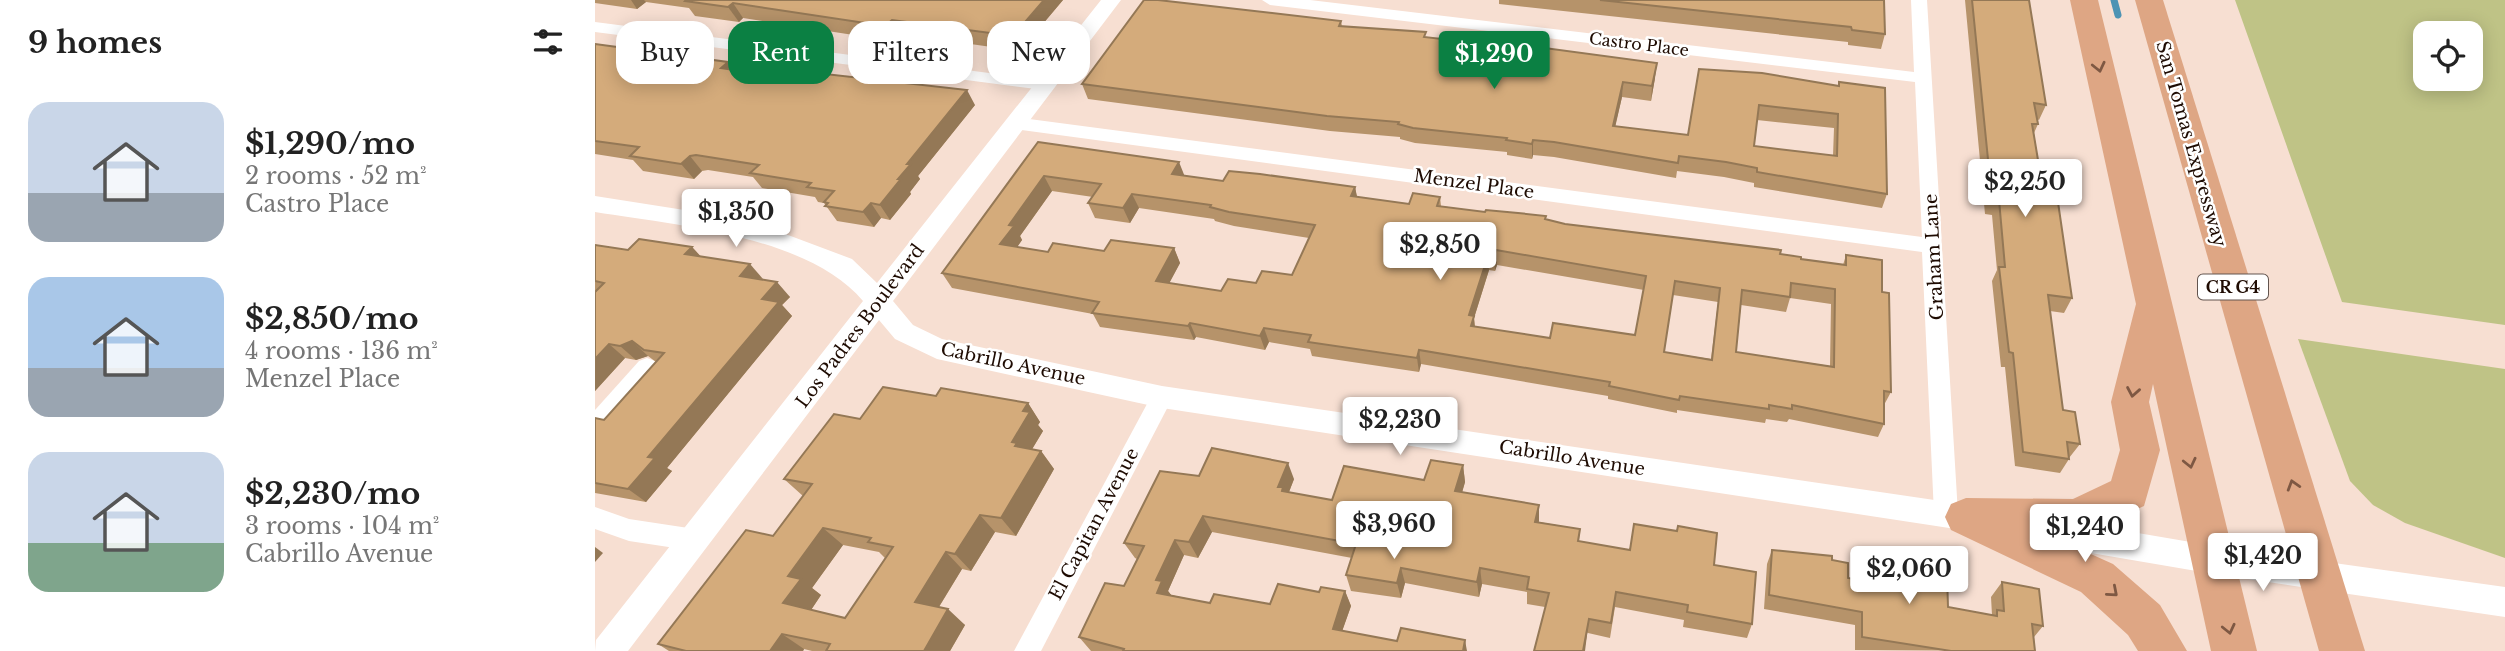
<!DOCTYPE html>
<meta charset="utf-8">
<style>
body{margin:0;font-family:"Libre Baskerville",serif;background:#f6f6f6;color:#222;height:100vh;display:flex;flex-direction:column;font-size:26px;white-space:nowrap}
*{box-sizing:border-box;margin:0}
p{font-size:23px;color:#767676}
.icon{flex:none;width:38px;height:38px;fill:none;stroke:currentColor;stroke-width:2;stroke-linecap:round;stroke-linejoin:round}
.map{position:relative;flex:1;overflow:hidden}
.panel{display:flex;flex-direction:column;background:#fff;width:595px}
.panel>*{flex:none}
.banner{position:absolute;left:21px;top:21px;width:665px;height:63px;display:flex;gap:14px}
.tools{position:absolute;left:1818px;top:21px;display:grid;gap:14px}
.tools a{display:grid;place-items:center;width:70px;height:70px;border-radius:14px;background:#fff;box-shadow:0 4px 18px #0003;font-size:35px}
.price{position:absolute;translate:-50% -60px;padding:0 16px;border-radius:7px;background:#fff;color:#222;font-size:23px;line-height:46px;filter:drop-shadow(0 2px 4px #0008)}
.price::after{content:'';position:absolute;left:50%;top:42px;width:21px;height:16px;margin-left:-10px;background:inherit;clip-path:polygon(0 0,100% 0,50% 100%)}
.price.active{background:#0b8043;color:#fff}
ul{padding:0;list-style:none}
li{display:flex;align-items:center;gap:21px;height:175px;padding:0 28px}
li span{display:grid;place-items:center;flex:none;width:196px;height:140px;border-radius:21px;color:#555}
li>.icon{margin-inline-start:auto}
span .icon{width:84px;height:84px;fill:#fffc;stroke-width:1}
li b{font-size:30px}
h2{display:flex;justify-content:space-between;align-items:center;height:84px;padding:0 28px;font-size:30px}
.chip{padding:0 24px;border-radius:21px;background:#fff;box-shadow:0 4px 18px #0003;font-size:24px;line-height:63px}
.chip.active{background:#0b8043;color:#fff}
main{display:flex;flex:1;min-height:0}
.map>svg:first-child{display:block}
.green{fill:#bfc386;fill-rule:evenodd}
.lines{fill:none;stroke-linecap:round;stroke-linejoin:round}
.stream{stroke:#4d93b4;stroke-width:7}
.minor{fill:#fff;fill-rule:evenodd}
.tertiary{fill:#fff;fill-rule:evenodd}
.trunk{fill:#dea684;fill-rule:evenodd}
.wall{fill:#b6936a;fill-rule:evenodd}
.shaded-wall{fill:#947856}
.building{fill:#d4ab7b;stroke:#947856;stroke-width:2;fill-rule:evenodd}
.oneway{stroke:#7e5843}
.labels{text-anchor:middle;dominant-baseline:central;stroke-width:5;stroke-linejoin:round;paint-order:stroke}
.far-street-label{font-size:16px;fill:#1e0b02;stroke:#fff}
.shield{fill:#fff;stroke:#62544e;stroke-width:2}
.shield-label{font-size:16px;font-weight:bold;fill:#1e0b02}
.street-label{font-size:18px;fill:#1e0b02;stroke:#fff}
</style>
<main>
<section class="panel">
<h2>9 homes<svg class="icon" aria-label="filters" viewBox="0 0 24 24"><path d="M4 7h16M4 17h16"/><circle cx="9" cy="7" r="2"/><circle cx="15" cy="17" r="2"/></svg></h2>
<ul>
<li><span style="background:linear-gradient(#c9d6e8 65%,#9aa5b1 0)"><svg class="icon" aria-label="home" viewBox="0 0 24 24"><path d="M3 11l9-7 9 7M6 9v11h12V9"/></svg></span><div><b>$1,290/mo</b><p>2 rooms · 52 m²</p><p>Castro Place</p></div></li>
<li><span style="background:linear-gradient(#a9c7e8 65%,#9aa5b1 0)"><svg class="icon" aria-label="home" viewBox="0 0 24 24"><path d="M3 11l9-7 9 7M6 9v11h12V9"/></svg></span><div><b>$2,850/mo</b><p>4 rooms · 136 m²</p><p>Menzel Place</p></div></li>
<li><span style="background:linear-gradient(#c9d6e8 65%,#7fa58c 0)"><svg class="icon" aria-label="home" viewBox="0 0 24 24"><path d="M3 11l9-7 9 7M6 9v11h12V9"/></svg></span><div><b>$2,230/mo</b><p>3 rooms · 104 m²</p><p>Cabrillo Avenue</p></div></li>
</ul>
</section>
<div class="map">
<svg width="1910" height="651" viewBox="0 0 1910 651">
<rect width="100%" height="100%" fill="#f7dfd2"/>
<g class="green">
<path d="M1640,0h270v325l-163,-23zM1830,33h46v46h-46z"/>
<polygon points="1703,339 1910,369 1910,558 1810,523 1778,505 1755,481"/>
</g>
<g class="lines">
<polyline class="stream" points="1519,0 1523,15"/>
<g class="minor">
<polygon points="667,0 715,0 1319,72 1316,0 1332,0 1363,514 1360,522 1351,525 1342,522 1339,514 1327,252 420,129 411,123 420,117 1327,237 1320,82 675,5"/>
<polygon points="0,22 449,80 458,85 449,90 0,32"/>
<polygon points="52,358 60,361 63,367 60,373 8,433 0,435 0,410 44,361"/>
<polygon points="567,388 575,391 578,397 446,651 419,651 559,391"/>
<polygon points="0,507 34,519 100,529 109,532 112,540 109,548 100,551 34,541 0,529"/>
</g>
<g class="tertiary">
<path d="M506,0h20l-228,301 20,24 29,14 220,47 820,121 11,3 4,10 -4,10 -11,3 -820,-125 -225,-49 -42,-20 -16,-19 -251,331h-33l1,-11 267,-339c-54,-65 -188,-76 -268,-89v-16l153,24 104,39 25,24z"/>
<polygon points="1449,517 1619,546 1910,587 1910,617 1619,574 1449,545 1438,541 1434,531 1438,521"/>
</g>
<g class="trunk">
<polygon points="1475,0 1503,0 1662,651 1616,651 1558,384 1554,402 1565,450 1549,506 1481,537 1458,537 1518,564 1565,605 1592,651 1543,651 1533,635 1486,592 1356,530 1350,517 1356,504 1371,498 1478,499 1516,481 1525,450 1516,402 1541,304"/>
<polygon points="1540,0 1568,0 1770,651 1724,651"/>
</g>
</g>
<g class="wall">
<polygon points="0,0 468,0 425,51 305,34 298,41 148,18 144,22 100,16 94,8 51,2 42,9 0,3"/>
<polygon points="904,0 1289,0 1290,34 1286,49 1253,45 1253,42 904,4"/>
<polygon points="1370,0 1434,0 1451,105 1444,120 1442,119 1443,124 1439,133 1444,166 1477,298 1469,313 1455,311 1468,410 1485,444 1474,458 1474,459 1465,473 1420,466 1410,367 1406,367 1397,281 1402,270 1397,215 1390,214"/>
<path d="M746,21l1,5 85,11 228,41 -4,23 -29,-4 -7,29 73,9 11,-66 139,17 1,-4 48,112 -5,14 -128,-21v-4l-30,-6 -47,-6 -1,7 -122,-21 -21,-2 -1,4 -25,-4v-3l-92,-9 -15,-4v-2l-70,-6 -242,-32 -6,-15zM1162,120l77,8 -1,28 -79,-10z"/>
<polygon points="0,44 133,62 140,70 380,105 323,176 325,179 315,192 316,194 295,220 286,218 279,227 242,221 229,203 223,202 220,197 167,188 158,177 113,170 107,171 99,179 48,171 38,160 0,154"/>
<path d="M443,142l146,34 39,5 132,6 2,10 52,7 31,-7 1,9 44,6 61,4v4l19,4 215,30 21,5 42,6 3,-10 36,37 9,100 -7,13v19l-6,13 -89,-18 -2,3 -21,-3 -1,4 -88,-13v3l-69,-14v-3l-187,-32 -2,8 -107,-16 -2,-7 -41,-7 -4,8 -69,-13 -2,3 -94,-13 -7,-13 -141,-26 -10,-15zM457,191l41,6 -5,6 7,15 35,5 9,-15 75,11 1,2 19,5 75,12 -17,37 -71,16 -52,-8 11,-20 -6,-15 -70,3 -56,1 -31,-5 5,-7 -2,-4zM902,265l147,25 -9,45 -85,3 -75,-11 -1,-9 15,-48 6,1zM1078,295l45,7 -7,57 -47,-7zM1195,298l41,6 -1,62 -94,-14 5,-47 45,7z"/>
<polygon points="0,245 33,250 97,247 106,257 168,279 195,297 187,305 197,316 72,468 77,471 51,502 0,493 0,418 9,420 61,362 53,356 41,360 30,358 0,391"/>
<path d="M341,396l92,7 12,19 -2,3 5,6 -11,18 9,2 13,18 -38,67 -21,-4 -24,39 -9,-2 -23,38 26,18 -15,26h-138l-8,-2 -1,2h-134l-11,-7 115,-108 30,-40 -19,-17 76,-60zM248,545l36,7 6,6 -40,60 -34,-8 10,-15 -9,-7z"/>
<polygon points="868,465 870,482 867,492 944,522 985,529 984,541 1119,565 1157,624 1152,638 1088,627 1089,620 1020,607 1015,638 993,633 950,607 932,604 932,592 887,584 884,597 810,583 806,598 756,591 751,575 757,558 617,532 603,558 589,555 573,591 576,595 615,603 675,604 724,592 750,591 756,606 747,631 802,641 872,651 496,651 484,637 529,586 542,559 540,558 529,543 604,476 699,479 694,492 737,500 829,480"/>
<polygon points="1177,550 1237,560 1253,578 1304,587 1304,582 1312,567 1353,607 1397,615 1396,597 1407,582 1448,626 1439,637 1440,651 1260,650 1260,625 1169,609 1172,564"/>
</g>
<g class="shaded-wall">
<polygon points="36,0 49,0 51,2 42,9"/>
<polygon points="449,0 468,0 425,51 418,36"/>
<polygon points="138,3 148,18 144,22 133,7"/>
<polygon points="297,20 305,34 298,41 290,26"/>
<polygon points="133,62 145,77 126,68"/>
<polygon points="1062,63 1060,78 1056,101 1057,86"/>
<polygon points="1028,82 1027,97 1017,141 1018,126"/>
<polygon points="372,90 380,105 323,176 325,179 315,192 316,194 295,220 285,205 303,179 312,164"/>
<polygon points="938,140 938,155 937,159 937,144"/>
<polygon points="95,156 107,171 99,179 86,164"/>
<polygon points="584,162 590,177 577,174"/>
<polygon points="449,176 457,191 425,236 427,240 414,259 405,244 414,225"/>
<polygon points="760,187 763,202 756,196"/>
<polygon points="537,194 544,208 535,223 528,208"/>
<polygon points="276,203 286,218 279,227 268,212"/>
<polygon points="97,247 111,262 90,254"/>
<polygon points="579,248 585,263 568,295 561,281"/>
<polygon points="901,250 902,265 900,271 899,257"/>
<polygon points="893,256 894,270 879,318 880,330 877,340 874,315"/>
<polygon points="155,264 168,279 145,276"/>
<polygon points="182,282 195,297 187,305 197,316 72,468 77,471 51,502 33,489 53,457 167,299"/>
<polygon points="595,323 601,337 599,340 593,326"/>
<polygon points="669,328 674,342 670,350 665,336"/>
<polygon points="37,341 53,356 41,360 25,346"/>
<polygon points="14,344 30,358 0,391 0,359"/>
<polygon points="824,350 826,364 824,372 822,358"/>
<polygon points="433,403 445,422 443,425 448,431 433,456 433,465 417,442 428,411"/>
<polygon points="446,451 459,469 421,536 406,518"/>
<polygon points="693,463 699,479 692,497 683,487"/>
<polygon points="868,465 870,482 863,507 860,491"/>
<polygon points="944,505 944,521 940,538 940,522"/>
<polygon points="385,515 400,532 376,571 360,554"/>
<polygon points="608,516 617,532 603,558 594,542"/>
<polygon points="228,528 248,545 217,588 226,595 210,619 188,603 193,576"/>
<polygon points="580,540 589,555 573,591 577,596 562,593 561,580"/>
<polygon points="0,547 8,553 0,562"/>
<polygon points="351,552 367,569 337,618 320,602"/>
<polygon points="806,568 810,583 806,598 802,583"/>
<polygon points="885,568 887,584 884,597 882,582"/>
<polygon points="750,591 756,606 743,643 738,629"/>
<polygon points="353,609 370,625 355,651 329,651"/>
<polygon points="994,619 990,651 988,651"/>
<polygon points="187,634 209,649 208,651 175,651"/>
<polygon points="870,640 872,651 868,651"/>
</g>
<g class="building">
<polygon points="91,0 449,0 418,36 297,20 290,26 138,3 133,7 90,1"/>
<path d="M549,0h14l183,21 -2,5 87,6 -2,5 44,5 1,-4 188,25 -5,23 -29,-4 -10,44 75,9 11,-66 63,4 77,13v-4l46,6 2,106 -130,-22v-4l-31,-6 -47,-6 -1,7 -124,-21 -21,-2 -1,4 -26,-4 1,-2 -94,-10 -15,-4 1,-2 -72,-6 -245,-32zM1164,105l79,9 -1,42 -83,-10z"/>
<polygon points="1005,0 1289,0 1290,34 1257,30 1256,27"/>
<polygon points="1377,0 1434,0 1451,105 1439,103 1443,124 1437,124 1444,166 1458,168 1477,298 1453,295 1468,410 1480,412 1485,444 1472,442 1474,459 1428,452 1418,353 1414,352 1404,267 1410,267 1404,200 1397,199"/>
<polygon points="0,44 133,62 126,68 188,77 195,70 372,90 312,164 316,164 303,179 306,179 285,205 276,203 268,212 230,206 233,203 229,202 239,191 212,187 216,183 155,173 164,165 101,155 95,156 86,164 35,156 44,147 0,141"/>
<path d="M443,142l141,20 -7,12 51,7 6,-10 31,3 95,13 -4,9 58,8 4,-11 27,4 -3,9 48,6 1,-2 32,3 28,3 -1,3 20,5 216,26 -1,4 21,3v2l45,6v-10l36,5v32l7,1 2,99 -7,-1v33l-92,-19v4l-23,-4v4l-89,-13 -1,4 -70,-14 1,-4 -191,-32 -2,8 -109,-16 3,-7 -47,-7 -4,8 -70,-13 -2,3 -96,-13 7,-11 -157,-29zM449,176l57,8 -13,19 35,5 9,-14 79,11 -1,2 19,5 86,13 -23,50 -30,-4 -6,12 -28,-4 -7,12 -65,-10 18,-33 -63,-8 -7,11 -51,-8 -5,9 -48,-8 14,-18 -5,-1zM901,250l150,26 -11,59 -82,-12 -3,15 -79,-12 3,-10 -5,-1 19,-59 6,1zM1080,281l45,7 -8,72 -48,-8zM1196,283l44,6 -1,78 -98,-15 6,-62 48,7z"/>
<polygon points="44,239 97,247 90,254 155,264 145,276 182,282 167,299 184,302 53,457 60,458 33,489 0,483 0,418 9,420 69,353 49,350 37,341 25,346 14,344 0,359 0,292 9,283 0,281 0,245 33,250"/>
<path d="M288,387l53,9 5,-8 87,15 -5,8 7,1 -18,30 5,1 -2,3 26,5 -40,67 -21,-3 -25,39 -9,-2 -31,50 33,7 -24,42h-98l4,-7 -48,-10 -12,17h-84l-28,-7 88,-114 27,6 39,-52 -28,-5 50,-65 26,5zM228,528l48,10 -3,4 25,5 -48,71 -62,-15 18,-24 -13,-3z"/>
<polygon points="617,448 693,463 683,487 688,487 687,491 737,500 749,466 829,480 836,460 868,465 860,491 944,505 940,522 985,529 983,541 1035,550 1039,524 1082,531 1083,526 1122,533 1119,565 1161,572 1157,624 1092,612 1093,605 1021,592 1016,623 994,619 988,651 939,651 954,593 932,589 934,577 885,568 882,582 806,568 802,583 751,575 761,544 608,516 594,542 580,540 561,580 567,581 562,593 615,603 619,594 675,604 683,584 724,592 726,587 750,591 738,629 802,641 806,628 870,640 868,651 528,651 529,649 484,637 510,583 529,586 549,546 529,543 565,471 604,476"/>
<polygon points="1177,550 1237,556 1237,560 1253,563 1253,578 1313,588 1312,567 1352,574 1353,607 1402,616 1402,610 1409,611 1407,582 1444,589 1448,626 1437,624 1440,651 1356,651 1267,637 1267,612 1174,595"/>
</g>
<defs><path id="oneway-chevron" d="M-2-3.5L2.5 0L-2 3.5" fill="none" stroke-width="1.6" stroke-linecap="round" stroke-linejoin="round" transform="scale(1.75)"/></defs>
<g class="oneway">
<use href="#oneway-chevron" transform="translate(1504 67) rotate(77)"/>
<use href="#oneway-chevron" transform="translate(1538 392) rotate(100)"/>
<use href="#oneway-chevron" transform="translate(1595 463) rotate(77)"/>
<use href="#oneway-chevron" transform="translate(1698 485) rotate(-107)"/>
<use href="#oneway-chevron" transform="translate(1518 592) rotate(41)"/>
<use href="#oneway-chevron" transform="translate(1634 629) rotate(77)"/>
</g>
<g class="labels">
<g class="far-street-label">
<text transform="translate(1044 44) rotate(7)">Castro Place</text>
</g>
<rect class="shield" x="1603" y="274.5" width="70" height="25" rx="5"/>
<g class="shield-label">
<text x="1638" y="287">CR G4</text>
</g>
<g class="street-label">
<text transform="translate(1596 144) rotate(74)">San Tomas Expressway</text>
<text transform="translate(879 184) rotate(8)">Menzel Place</text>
<text transform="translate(1339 257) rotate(-93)">Graham Lane</text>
<text transform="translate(265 326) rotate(-53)">Los Padres Boulevard</text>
<text transform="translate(418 364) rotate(12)">Cabrillo Avenue</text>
<text transform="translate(977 458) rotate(9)">Cabrillo Avenue</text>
<text transform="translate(499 524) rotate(-62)">El Capitan Avenue</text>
</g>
</g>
</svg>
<div class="tools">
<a><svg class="icon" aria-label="locate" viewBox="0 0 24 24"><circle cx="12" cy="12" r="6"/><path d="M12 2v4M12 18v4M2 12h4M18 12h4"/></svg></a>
</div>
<b class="price active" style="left:899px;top:91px">$1,290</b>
<b class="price" style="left:1430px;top:219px">$2,250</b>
<b class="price" style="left:141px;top:249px">$1,350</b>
<b class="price" style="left:845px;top:282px">$2,850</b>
<b class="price" style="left:805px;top:457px">$2,230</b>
<b class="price" style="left:799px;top:561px">$3,960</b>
<b class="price" style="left:1490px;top:564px">$1,240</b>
<b class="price" style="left:1668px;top:593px">$1,420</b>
<b class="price" style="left:1314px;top:606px">$2,060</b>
<div class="banner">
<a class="chip">Buy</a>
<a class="chip active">Rent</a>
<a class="chip">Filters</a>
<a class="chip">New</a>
</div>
</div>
</main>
